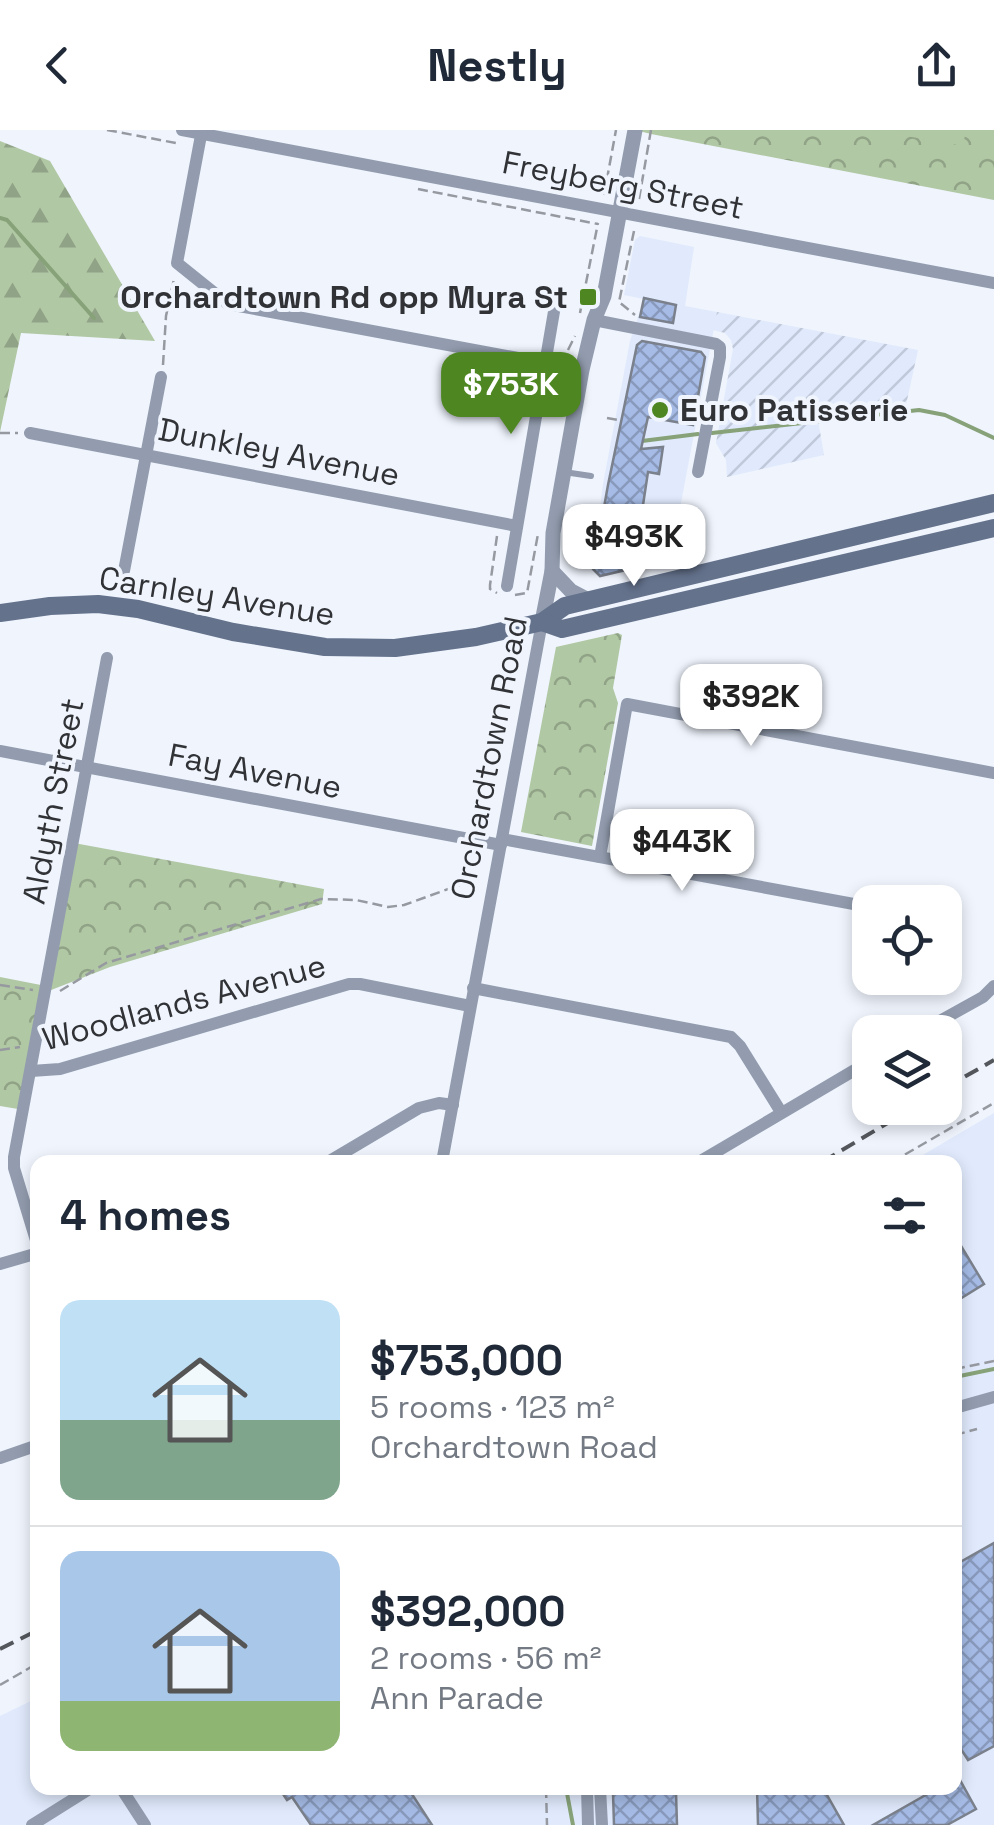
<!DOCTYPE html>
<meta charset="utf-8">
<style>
body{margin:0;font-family:"Space Grotesk",sans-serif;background:#f2f2f3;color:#1f2937;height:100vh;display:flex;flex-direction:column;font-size:38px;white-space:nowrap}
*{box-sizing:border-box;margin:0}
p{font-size:32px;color:#747a83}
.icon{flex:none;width:55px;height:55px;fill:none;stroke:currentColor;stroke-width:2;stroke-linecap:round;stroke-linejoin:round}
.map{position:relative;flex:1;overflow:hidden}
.drawer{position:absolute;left:30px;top:1025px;width:932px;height:640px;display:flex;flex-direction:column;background:#fff;border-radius:20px;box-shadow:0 5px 15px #0003}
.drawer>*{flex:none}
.buttons{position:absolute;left:852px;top:755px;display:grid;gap:20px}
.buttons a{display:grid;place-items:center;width:110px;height:110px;border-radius:20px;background:#fff;box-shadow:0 5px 15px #0003;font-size:50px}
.price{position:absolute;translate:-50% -85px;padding:0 22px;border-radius:20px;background:#fff;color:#222;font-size:32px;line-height:65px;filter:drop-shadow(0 2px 5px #0008)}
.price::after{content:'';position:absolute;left:50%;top:60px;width:30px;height:22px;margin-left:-15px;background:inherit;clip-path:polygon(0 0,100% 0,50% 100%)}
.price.current{background:#4e8621;color:#fff}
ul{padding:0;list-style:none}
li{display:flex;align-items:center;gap:30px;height:250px;padding:0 30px}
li+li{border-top:2px solid #e0e1e3}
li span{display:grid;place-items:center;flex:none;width:280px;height:200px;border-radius:20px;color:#555}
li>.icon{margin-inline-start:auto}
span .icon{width:120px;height:120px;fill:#fffc;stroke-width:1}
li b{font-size:42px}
h2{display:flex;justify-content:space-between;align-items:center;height:120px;padding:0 30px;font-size:42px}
header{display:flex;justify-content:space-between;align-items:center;height:130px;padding:0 30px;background:#fff;font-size:45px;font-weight:600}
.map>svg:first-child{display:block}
.built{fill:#e0eafc}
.industrial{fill:url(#industrial-furrows)}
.forest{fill:url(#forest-firs)}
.park{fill:url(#park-crowns)}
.garden{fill:#b1c8a4}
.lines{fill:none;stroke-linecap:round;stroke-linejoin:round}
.stream{stroke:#87a279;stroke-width:4}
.building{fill:url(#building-cross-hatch);stroke:#7b818c;stroke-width:2.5}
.path{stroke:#9699a0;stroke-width:2.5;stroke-dasharray:10 5;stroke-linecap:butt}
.service{stroke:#929cae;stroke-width:6}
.minor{stroke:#929cae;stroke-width:12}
.tertiary{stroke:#929cae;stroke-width:15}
.secondary{stroke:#64728c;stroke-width:18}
.rail{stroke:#54575c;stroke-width:4;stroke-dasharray:15 8;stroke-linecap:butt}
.poi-dot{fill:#4e8621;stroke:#eff4fd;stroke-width:4}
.labels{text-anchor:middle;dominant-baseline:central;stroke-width:8;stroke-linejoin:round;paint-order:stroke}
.street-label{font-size:32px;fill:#303236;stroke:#eff4fd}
.poi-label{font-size:32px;font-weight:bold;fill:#303236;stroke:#eff4fd;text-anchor:end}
</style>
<header><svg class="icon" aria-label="back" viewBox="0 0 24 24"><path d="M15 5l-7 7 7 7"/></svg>Nestly<svg class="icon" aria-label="share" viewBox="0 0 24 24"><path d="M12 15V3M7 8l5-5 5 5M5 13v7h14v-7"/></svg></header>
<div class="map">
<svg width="994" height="1695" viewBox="0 0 994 1695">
<defs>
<pattern id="industrial-furrows" width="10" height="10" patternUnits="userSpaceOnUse" patternTransform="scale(2.5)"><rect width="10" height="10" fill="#e0eafc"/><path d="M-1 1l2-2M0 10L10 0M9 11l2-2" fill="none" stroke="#c0c9d9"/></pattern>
<pattern id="forest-firs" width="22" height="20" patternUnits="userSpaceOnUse" patternTransform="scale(2.5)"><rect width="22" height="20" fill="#b1c8a4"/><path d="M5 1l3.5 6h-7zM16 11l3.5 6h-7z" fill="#90a386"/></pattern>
<pattern id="park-crowns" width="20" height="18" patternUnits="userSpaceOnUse" patternTransform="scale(2.5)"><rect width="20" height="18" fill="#b1c8a4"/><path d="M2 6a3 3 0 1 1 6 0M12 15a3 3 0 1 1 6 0" fill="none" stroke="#90a386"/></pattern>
<pattern id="building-cross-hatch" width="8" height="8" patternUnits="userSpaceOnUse" patternTransform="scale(2.5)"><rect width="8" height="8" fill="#a6bce6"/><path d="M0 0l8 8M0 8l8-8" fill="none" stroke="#89b"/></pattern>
</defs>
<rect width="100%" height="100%" fill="#eff4fd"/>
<g class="built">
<polygon points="640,106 694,117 685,176 717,182 680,378 684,380 679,415 682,427 600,446 593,439 603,354 630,211 644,169 624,165 635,110"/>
<polygon points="994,983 994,1695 0,1695 0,1586 37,1568 38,1658 955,1658 955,1032 911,1032"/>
</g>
<polygon class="industrial" points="717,182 918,220 906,275 817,284 824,325 727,347 726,330 716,313 733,219 731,210 725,203 713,200"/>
<polygon class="forest" points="0,11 50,31 155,211 21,203 0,302"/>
<g class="park">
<polygon points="635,0 994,0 994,70 651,4"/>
<polygon points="618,503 622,505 613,558 618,573 592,716 521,702 556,517"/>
<polygon points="74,713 324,759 322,774 110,837 46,862 24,980 0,976 0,847 46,856"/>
</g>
<polygon class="garden" points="872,0 966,0 963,16"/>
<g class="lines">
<g class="stream">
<polyline points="0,88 7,90 94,188"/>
<polyline points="712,303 919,280 945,285 994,308"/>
<polyline points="642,311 698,304"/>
<polyline points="955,1247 994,1239"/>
<polyline points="566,1658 573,1695"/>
</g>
</g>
<g class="building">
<polygon points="644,168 676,175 673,193 640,187"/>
<polygon points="642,211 701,222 705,227 693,295 648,287 641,319 663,317 659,344 648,342 643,375 677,380 672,408 677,428 600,446 593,439 608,355 637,215"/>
<polygon points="955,1106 984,1154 955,1172"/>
<polygon points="994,1413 994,1616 968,1630 961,1619 955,1622 955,1435"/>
<polygon points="955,1641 976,1679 947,1695 873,1695 938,1658 955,1658"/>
<polygon points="279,1658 408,1658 432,1695 311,1695 292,1667 287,1670"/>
<polygon points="757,1658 823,1658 844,1695 758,1695"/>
<polygon points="676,1662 677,1695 614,1695 613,1663"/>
</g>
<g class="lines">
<g class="path">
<polyline points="107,0 176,13"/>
<polyline points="418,59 598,94"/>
<polyline points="604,65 616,0"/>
<polyline points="639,69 651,0"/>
<polyline points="634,101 619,172 635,185"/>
<polyline points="580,183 598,93"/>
<polyline points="568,220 575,206"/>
<polyline points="163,235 166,186 174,149"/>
<polyline points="607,288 618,290"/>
<polyline points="0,303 18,303"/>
<polyline points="497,406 490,455 490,459 497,463"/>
<polyline points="515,465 527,463 538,404"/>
<polyline points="0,855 33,860"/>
<polyline points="60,861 106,833 321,769 356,770 388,777 404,775 476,749"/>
<polyline points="0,920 20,917"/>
<polyline points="892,1032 994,973"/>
<polyline points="955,1239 994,1231"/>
<polyline points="955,1305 977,1299"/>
<polyline points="0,1555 38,1533"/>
<polyline points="546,1658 547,1695"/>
</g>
<polyline class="service" points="564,342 591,346"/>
<g class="minor">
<polyline points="182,0 994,153"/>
<polyline points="202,0 177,133 228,174 582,240"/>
<polyline points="594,190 716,214 720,217 720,227 698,342"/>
<polyline points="30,303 517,396"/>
<polyline points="124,441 161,247"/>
<polyline points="507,456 557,164"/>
<polyline points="0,621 501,715"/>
<polyline points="502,709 870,777"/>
<polyline points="600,727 627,574 994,643"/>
<polyline points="473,858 731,907 740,916 781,982"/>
<polyline points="920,902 983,867 994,856"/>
<polyline points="31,941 60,939 349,854 360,854 470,876"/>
<polyline points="328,1032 419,978 439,973 453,975"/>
<polyline points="442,1032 542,492"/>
<polyline points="699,1032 870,931"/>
<polyline points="38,1117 14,1038 14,1027 107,528"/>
<polyline points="0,1134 38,1123"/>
<polyline points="955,1278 994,1267"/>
<polyline points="0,1328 38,1315"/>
<polyline points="121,1658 145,1695"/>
<polyline points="587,1658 588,1695"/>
<polyline points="600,1658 602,1695"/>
<polyline points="32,1695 91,1658"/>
</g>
<g class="tertiary">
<polyline points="552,441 571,461 590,471"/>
<polyline points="542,492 552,441 553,403 582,240 594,190 604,166 635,0"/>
</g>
<g class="secondary">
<polyline points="0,483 50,476 98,474 138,479 233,502 325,517 395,518 476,507 542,492 565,476 994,373"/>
<polyline points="542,492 562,499 994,398"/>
</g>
<g class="rail">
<polyline points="945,958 994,930"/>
<polyline points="822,1032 913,978"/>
<polyline points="0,1519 38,1500"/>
</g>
</g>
<g class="poi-dot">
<rect x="578" y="157" width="20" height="20" rx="5"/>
<circle cx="660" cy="280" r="10"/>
</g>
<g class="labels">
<g class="street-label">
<text transform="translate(623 55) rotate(11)">Freyberg Street</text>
<text transform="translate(279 322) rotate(11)">Dunkley Avenue</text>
<text transform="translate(217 466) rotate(9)">Carnley Avenue</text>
<text transform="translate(489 628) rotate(-79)">Orchardtown Road</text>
<text transform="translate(255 641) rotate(11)">Fay Avenue</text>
<text transform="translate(53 671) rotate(-79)">Aldyth Street</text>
<text transform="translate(184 872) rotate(-15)">Woodlands Avenue</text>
</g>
<g class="poi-label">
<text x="568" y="167">Orchardtown Rd opp Myra St</text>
<text x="680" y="280" text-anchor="start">Euro Patisserie</text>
</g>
</g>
</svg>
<div class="buttons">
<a><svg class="icon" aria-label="locate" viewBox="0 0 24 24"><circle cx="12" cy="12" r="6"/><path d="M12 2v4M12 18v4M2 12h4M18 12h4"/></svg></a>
<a><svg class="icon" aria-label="layers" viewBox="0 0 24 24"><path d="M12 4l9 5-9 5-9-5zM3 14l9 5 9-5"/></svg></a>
</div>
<b class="price current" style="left:511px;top:307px">$753K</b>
<b class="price" style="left:634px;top:459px">$493K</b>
<b class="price" style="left:751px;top:619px">$392K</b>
<b class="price" style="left:682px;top:764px">$443K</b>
<section class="drawer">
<h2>4 homes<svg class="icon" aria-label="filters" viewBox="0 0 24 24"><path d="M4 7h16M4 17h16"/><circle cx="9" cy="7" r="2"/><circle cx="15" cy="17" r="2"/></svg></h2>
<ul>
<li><span style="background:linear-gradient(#bfe0f5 60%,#7fa58c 0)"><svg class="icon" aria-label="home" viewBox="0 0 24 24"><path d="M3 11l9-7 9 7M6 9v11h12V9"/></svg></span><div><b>$753,000</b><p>5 rooms · 123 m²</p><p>Orchardtown Road</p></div></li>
<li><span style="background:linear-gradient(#a9c7e8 75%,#8fb573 0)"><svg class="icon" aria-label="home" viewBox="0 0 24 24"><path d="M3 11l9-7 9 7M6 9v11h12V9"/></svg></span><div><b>$392,000</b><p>2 rooms · 56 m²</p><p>Ann Parade</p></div></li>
</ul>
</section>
</div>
